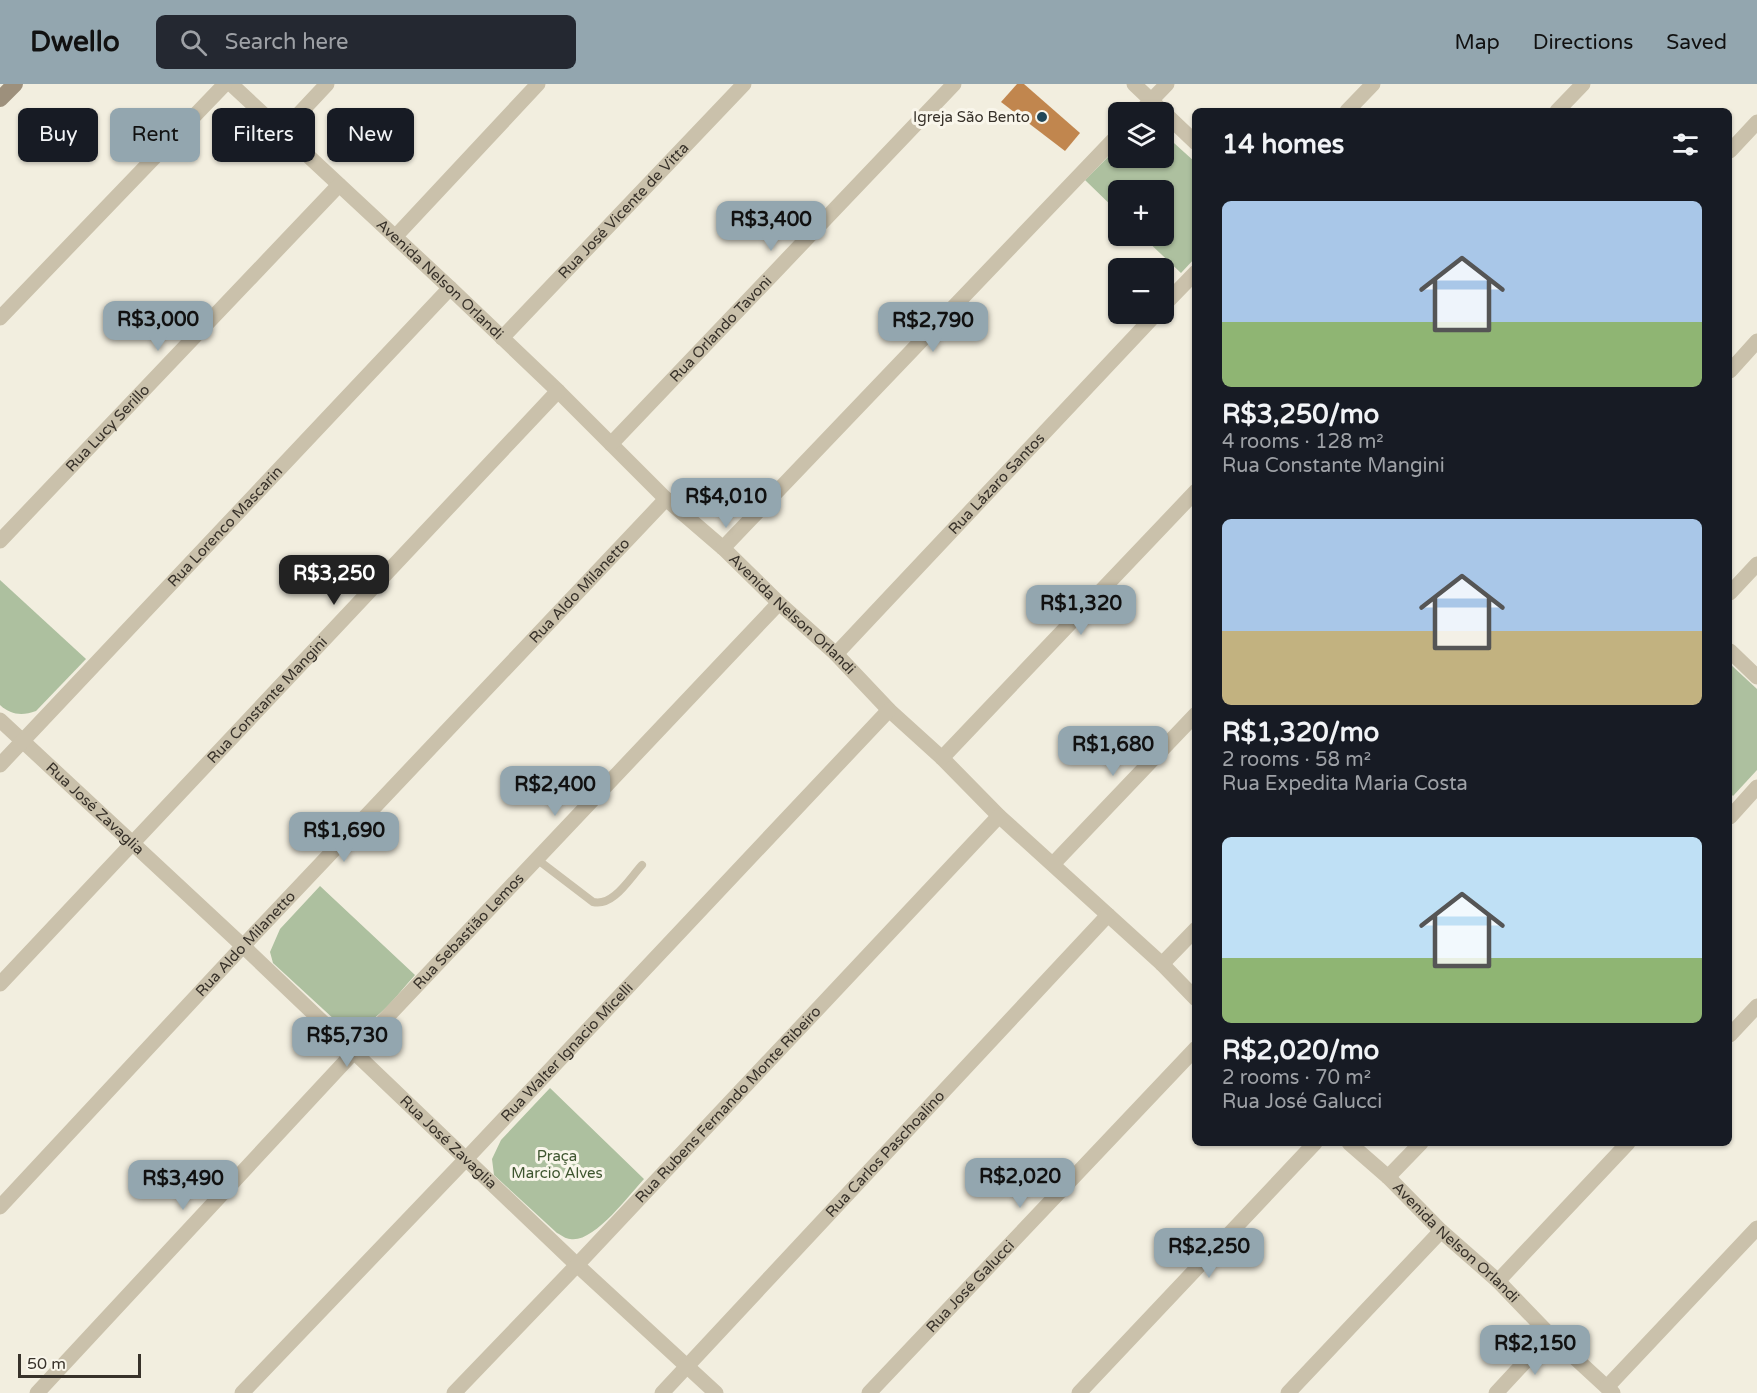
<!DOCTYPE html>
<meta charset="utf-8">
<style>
body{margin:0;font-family:"Varela Round",sans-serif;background:#242831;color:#f1f3f6;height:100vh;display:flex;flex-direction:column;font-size:22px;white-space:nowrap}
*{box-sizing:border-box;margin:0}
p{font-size:20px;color:#9ea1a6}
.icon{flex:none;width:33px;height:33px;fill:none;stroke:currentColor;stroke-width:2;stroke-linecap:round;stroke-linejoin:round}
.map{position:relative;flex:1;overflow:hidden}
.details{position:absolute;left:1192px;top:24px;width:540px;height:1038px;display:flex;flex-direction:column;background:#171b24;border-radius:9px;box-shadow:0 2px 4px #0004}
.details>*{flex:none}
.hud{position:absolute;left:18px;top:24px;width:570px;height:54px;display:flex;gap:12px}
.fabs{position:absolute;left:1108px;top:18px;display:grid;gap:12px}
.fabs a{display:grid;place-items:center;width:66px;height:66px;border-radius:9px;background:#171b24;box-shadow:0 2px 4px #0004;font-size:30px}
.scale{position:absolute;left:18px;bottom:15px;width:123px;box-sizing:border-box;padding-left:6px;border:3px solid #38322a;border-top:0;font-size:16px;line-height:21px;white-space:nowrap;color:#38322a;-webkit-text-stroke:4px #f9f6eb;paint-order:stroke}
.price{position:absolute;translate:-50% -51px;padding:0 14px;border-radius:12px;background:#93a6af;color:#111;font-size:20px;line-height:39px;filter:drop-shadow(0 2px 3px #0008)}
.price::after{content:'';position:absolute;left:50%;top:36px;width:18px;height:14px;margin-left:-9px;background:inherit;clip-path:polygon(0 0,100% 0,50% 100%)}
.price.current{background:#222;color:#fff}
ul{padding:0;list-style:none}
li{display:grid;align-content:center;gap:12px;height:318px;padding:0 30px}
li span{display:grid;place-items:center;height:186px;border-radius:9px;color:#555}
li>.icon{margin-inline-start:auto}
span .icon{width:108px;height:108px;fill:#fffc;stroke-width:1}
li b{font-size:26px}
h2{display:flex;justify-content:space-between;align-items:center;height:72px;padding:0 30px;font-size:26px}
.pill{padding:0 21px;border-radius:9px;background:#171b24;box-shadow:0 2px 4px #0004;font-size:21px;line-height:54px}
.pill.current{background:#93a6af;color:#111}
header{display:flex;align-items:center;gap:36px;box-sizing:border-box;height:84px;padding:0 30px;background:#93a6af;color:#111}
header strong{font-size:28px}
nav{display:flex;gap:33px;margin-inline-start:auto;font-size:21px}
.search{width:420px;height:54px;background:#242831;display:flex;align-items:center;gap:15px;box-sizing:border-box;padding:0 21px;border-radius:9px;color:#9ea1a6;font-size:22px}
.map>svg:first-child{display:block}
.green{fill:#adc09f}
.building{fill:#c1864e}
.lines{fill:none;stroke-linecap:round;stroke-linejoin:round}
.service{stroke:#cac1ab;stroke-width:8}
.minor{stroke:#cac1ab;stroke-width:15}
.secondary{stroke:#9d907c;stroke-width:16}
.poi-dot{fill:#214758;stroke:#f9f6eb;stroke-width:2}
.labels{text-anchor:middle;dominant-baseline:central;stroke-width:6;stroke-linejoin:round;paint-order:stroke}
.poi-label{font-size:15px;fill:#38322a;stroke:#f9f6eb;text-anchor:end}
.street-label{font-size:15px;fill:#38322a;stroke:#f9f6eb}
.park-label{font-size:15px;fill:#3e552f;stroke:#f9f6eb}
</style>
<header>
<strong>Dwello</strong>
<div class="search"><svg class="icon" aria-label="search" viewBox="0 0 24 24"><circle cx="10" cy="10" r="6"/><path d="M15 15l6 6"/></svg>Search here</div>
<nav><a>Map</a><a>Directions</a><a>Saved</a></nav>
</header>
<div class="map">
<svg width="1757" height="1309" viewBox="0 0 1757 1309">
<rect width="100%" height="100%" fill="#f2eedf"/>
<g class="green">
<polygon points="1164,50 1195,78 1195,174 1181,189 1142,152 1164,152 1164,106 1119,106 1119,129 1085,96 1119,62 1119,74 1164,74"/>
<path d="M0,496l86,79 -50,52c-14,5 -25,4 -36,-6z"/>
<polygon points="1730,580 1757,605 1757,686 1733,712 1730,709"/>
<path d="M320,802l95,89c-14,15 -43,56 -66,53 -4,-1 -9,-5 -13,-7l-63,-58 -3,-11 10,-23z"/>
<path d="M550,1004l94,91c-15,16 -51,65 -74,60 -4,0 -9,-4 -13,-6l-63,-58 -2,-16 9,-19z"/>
</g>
<polygon class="building" points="1017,0 1024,0 1080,49 1065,67 1001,18"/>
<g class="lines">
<path class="service" d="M538,776l55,42c20,5 36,-23 49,-37"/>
<g class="minor">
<path id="s1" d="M231,0l219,204 108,103 108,108 57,49 56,55 57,51 53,56 53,48 57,58 163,148 34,35"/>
<polyline points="1134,0 1196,59"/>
<polyline points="1347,27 1373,0"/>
<polyline points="1557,27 1583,0"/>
<polyline points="1140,28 1167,0"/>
<polyline points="283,47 327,0"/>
<polyline points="1730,67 1757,38"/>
<polyline points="395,153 538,0"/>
<polyline points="1164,221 1196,188"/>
<polyline points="0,234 225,0"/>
<path id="s2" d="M502,254l242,-254"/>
<polyline points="1730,287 1757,257"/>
<path id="s3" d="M611,360l343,-360"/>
<path id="s4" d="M0,457l339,-356"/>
<polyline points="723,464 1119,50"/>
<polyline points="1730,509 1757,480"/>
<polyline points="1730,567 1757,593"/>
<path id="s5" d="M836,570l320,-340"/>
<path id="s6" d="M0,636l243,226 334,319 139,128"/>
<polyline points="942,674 1196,407"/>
<path id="s7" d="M0,681l450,-477"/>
<polyline points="1730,733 1757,703"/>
<polyline points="1054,779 1196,630"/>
<polyline points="1162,880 1196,845"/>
<path id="s8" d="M0,900l558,-593"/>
<polyline points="1730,951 1757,922"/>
<path id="s9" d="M1349,1059l39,34 53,54 57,50 52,54 63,58"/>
<polyline points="1388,1093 1421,1059"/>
<path id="s10" d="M0,1123l243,-261 423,-447"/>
<polyline points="1498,1197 1628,1059"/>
<polyline points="1607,1303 1757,1144"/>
<path id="s11" d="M37,1309l317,-341 425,-449"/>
<path id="s12" d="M242,1309l224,-234 423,-449"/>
<path id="s13" d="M454,1309l123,-128 422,-449"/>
<path id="s14" d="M662,1309l446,-478"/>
<path id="s15" d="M869,1309l327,-345"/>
<polyline points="1079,1309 1315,1059"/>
<polyline points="1288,1309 1441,1147"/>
<polyline points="1496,1309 1550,1251"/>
</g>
<polyline class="secondary" points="0,15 15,0"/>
</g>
<circle class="poi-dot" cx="1042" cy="33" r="6"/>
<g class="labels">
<g class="poi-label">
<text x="1030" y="33">Igreja São Bento</text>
</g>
<g class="street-label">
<text stroke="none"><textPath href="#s2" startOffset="176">Rua José Vicente de Vitta</textPath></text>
<text stroke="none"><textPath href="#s1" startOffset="286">Avenida Nelson Orlandi</textPath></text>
<text stroke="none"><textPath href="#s3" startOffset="159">Rua Orlando Tavoni</textPath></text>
<text stroke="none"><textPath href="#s4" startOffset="156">Rua Lucy Serillo</textPath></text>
<text stroke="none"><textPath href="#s5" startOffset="234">Rua Lázaro Santos</textPath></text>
<text stroke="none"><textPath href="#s7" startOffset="328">Rua Lorenco Mascarin</textPath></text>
<text stroke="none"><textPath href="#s10" startOffset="846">Rua Aldo Milanetto</textPath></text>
<text stroke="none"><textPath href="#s1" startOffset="772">Avenida Nelson Orlandi</textPath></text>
<text stroke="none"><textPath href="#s8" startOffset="390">Rua Constante Mangini</textPath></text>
<text stroke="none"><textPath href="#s6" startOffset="130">Rua José Zavaglia</textPath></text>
<text stroke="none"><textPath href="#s11" startOffset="632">Rua Sebastião Lemos</textPath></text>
<text stroke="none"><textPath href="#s10" startOffset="360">Rua Aldo Milanetto</textPath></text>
<text stroke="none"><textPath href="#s12" startOffset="471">Rua Walter Ignacio Micelli</textPath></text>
<text stroke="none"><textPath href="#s13" startOffset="398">Rua Rubens Fernando Monte Ribeiro</textPath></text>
<text stroke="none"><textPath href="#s6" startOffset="616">Rua José Zavaglia</textPath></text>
<text stroke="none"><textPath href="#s14" startOffset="327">Rua Carlos Paschoalino</textPath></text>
<text stroke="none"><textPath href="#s9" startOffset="146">Avenida Nelson Orlandi</textPath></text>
<text stroke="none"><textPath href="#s15" startOffset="147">Rua José Galucci</textPath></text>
</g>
<g class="park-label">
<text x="557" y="1072">Praça<tspan x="557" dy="17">Marcio Alves</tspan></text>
</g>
</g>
</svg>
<div class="fabs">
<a><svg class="icon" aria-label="layers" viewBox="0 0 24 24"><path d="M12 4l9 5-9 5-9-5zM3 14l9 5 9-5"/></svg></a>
<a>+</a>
<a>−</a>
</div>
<div class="scale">50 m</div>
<b class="price" style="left:771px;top:168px">R$3,400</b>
<b class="price" style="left:158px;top:268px">R$3,000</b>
<b class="price" style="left:933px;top:269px">R$2,790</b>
<b class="price" style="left:726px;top:445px">R$4,010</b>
<b class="price current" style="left:334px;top:522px">R$3,250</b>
<b class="price" style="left:1081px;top:552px">R$1,320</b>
<b class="price" style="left:1113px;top:693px">R$1,680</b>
<b class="price" style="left:555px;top:733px">R$2,400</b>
<b class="price" style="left:344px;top:779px">R$1,690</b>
<b class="price" style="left:347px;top:984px">R$5,730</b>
<b class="price" style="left:1020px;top:1125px">R$2,020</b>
<b class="price" style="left:183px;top:1127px">R$3,490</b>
<b class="price" style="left:1209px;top:1195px">R$2,250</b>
<b class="price" style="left:1535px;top:1292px">R$2,150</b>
<div class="hud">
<a class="pill">Buy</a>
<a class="pill current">Rent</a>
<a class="pill">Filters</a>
<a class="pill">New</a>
</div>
<section class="details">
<h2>14 homes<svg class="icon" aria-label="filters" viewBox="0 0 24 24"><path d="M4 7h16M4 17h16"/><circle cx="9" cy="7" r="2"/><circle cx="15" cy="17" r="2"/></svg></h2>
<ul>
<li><span style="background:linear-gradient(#a9c7e8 65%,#8fb573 0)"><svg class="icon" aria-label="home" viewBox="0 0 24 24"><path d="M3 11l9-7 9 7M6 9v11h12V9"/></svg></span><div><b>R$3,250/mo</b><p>4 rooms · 128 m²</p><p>Rua Constante Mangini</p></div></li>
<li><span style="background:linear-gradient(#a9c7e8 60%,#c2b280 0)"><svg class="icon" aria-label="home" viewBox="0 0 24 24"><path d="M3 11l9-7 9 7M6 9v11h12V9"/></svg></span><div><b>R$1,320/mo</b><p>2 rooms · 58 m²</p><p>Rua Expedita Maria Costa</p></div></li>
<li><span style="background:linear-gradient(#bfe0f5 65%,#8fb573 0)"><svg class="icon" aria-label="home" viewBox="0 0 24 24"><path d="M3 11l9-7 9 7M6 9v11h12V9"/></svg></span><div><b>R$2,020/mo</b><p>2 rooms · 70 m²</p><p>Rua José Galucci</p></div></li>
</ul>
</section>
</div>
